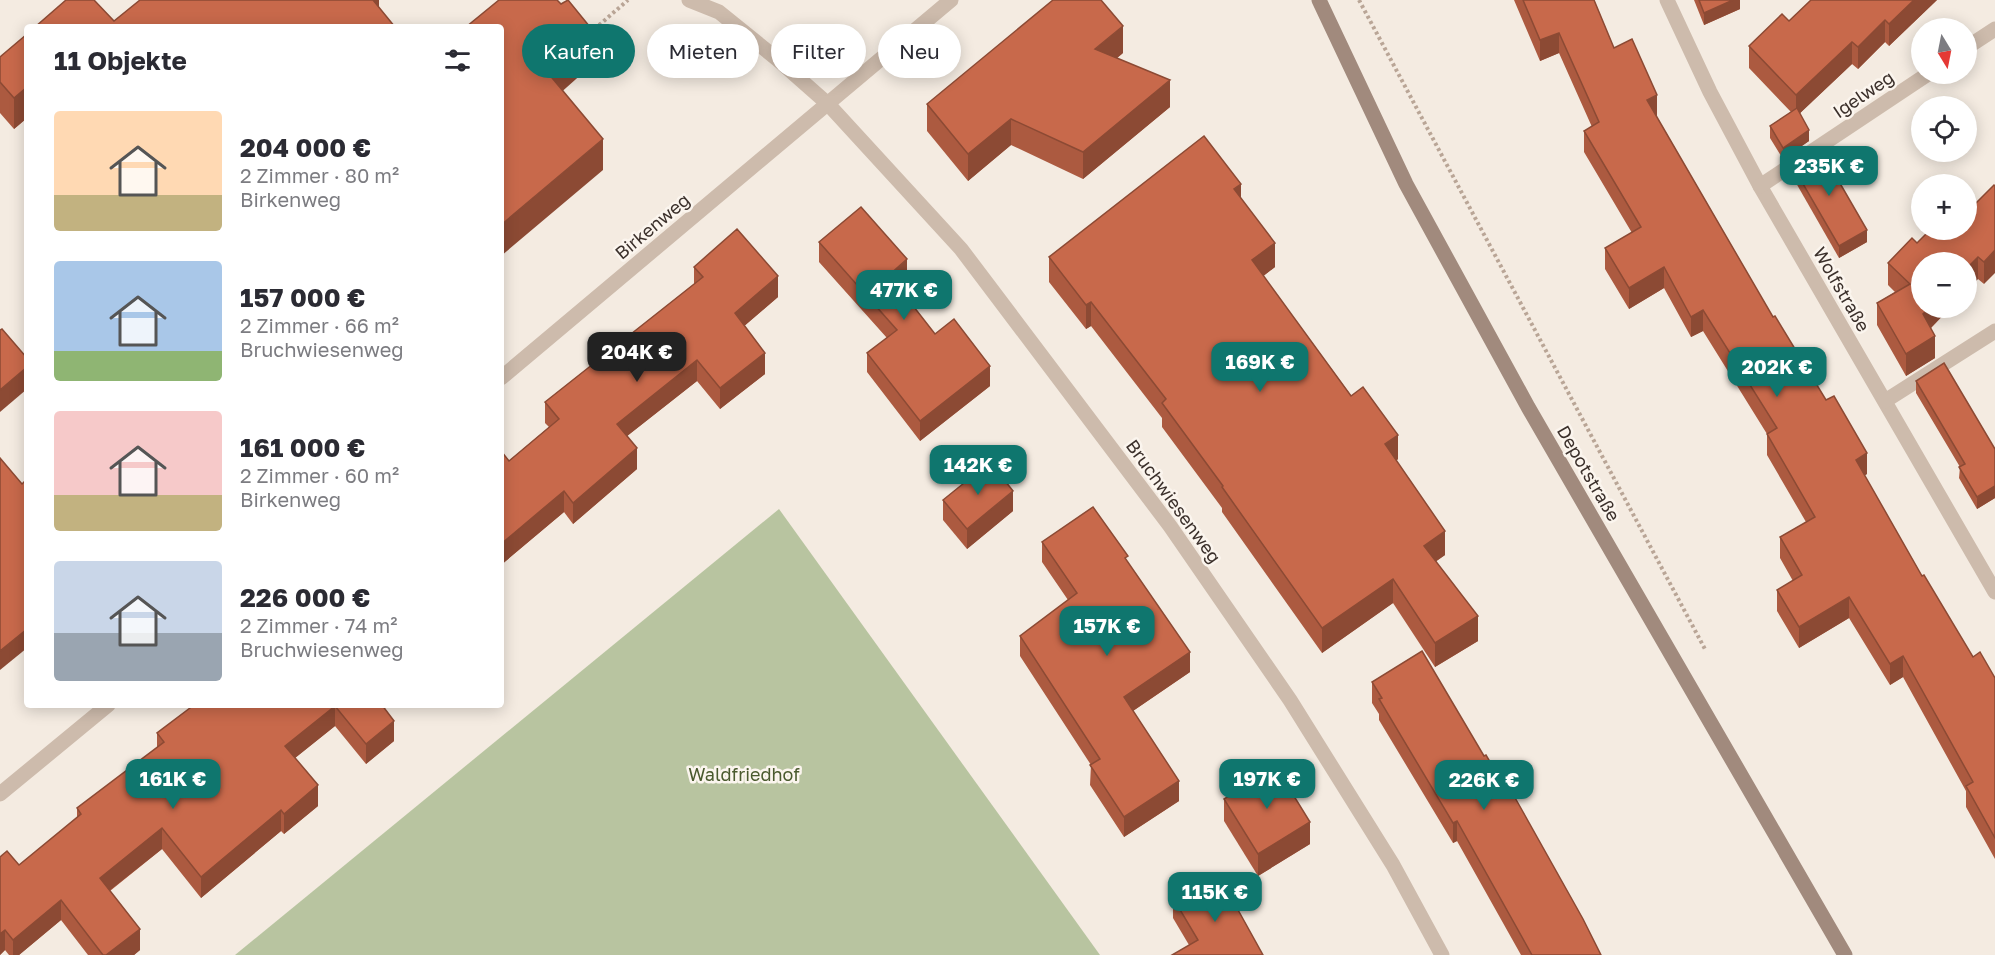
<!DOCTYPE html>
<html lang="de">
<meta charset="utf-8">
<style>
body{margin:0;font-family:"Golos Text",sans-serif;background:#f7f7f7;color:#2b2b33;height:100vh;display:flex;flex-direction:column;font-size:22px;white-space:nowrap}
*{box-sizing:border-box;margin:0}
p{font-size:20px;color:#7c7c81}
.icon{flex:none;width:33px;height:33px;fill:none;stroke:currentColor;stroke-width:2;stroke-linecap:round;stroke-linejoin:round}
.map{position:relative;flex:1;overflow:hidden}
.panel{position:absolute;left:24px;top:24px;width:480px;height:684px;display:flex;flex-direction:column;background:#fff;border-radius:6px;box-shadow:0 3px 15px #0003}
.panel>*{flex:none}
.guide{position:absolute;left:522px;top:24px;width:570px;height:54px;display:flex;gap:12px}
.needle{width:39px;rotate:170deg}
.fabs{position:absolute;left:1911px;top:18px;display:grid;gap:12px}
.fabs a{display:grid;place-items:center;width:66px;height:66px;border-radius:50%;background:#fff;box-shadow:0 3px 15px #0003;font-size:30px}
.price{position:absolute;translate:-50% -51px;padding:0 14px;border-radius:12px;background:#0f766e;color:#fff;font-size:20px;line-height:39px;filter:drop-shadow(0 2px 3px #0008)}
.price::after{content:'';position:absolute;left:50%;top:36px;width:18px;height:14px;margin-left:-9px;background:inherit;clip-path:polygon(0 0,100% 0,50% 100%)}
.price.active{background:#222;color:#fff}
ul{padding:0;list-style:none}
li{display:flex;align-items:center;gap:18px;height:150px;padding:0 30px}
li span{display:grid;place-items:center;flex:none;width:168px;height:120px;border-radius:6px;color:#555}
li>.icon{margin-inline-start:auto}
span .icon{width:72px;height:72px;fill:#fffc;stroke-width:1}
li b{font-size:26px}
h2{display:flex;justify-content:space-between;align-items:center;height:72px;padding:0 30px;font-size:26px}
.chip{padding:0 21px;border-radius:27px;background:#fff;box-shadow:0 3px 15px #0003;font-size:21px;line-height:54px}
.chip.active{background:#0f766e;color:#fff}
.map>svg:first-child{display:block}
.green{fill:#b8c4a0}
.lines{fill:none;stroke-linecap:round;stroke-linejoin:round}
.path{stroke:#b9a596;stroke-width:4;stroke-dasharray:3 3;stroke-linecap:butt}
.minor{stroke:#cdbbac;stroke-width:15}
.secondary{stroke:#a18a7d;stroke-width:15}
.wall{fill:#ac5a40}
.shaded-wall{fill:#8c4a34}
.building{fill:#c8694b;stroke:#8c4a34;stroke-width:1.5}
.labels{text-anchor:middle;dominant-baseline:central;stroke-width:5;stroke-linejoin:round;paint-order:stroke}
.street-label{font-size:18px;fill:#3b302b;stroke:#fbf5ee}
.park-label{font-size:18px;fill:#4a5a2e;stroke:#fbf5ee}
</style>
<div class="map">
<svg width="1995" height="955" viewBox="0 0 1995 955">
<rect width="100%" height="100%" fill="#f4ebe1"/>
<polygon class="green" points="779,509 1100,955 235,955"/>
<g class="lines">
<g class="path">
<polyline points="1359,0 1706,651"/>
<polyline points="590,33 628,0"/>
</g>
<g class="minor">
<polyline points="689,0 719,12 777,59 828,104 961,249 1170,526 1290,700 1393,865 1442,955"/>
<polyline points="1667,0 1710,92 1760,186 1995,592"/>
<polyline points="1966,48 1995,29"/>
<polyline points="1760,186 1928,74"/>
<polyline points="501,378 951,0"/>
<polyline points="1885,401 1995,331"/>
<polyline points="0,794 108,705"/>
</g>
<polyline class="secondary" points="1319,0 1406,184 1528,407 1845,955"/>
</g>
<g class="wall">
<polygon points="1514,0 1594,0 1614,48 1657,116 1657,117 1773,317 1867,474 1864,475 1922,576 1973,657 1995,678 1995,859 1966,807 1966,791 1903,677 1890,685 1849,618 1799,648 1777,611 1777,590 1793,581 1780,558 1780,537 1806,522 1767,455 1767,434 1703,331 1691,337 1664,288 1629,309 1605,269 1605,248 1632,233 1584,152 1584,131 1592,127 1559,53 1540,61"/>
<polygon points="1694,0 1740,0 1740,9 1704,25"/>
<polygon points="1937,0 1889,46 1885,42 1858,69 1852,64 1800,113 1809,141 1783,159 1770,138 1770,126 1791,112 1749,68 1749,46 1789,21"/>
<polygon points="27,34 27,118 14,129 0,113 0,57"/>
<polygon points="1123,53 1117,58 1170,107 1083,179 1011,145 968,181 927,131 927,104"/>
<polygon points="1792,165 1867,242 1839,258 1792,176"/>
<polygon points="1994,185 1984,284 1978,279 1922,308 1950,308 1931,328 1935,358 1906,376 1877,325 1877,303 1895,292 1888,285 1888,263 1917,243 1966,230 1972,207"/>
<polygon points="1241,198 1275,267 1263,276 1398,459 1396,461 1445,555 1436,561 1478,641 1435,667 1393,603 1322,653 1222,512 1222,508 1162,427 1162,418 1091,326 1086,329 1049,282 1049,257"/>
<polygon points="819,242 907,279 898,287 935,334 990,386 920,441 867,372 867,353 887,338 819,262"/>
<polygon points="694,267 778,297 744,326 765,374 720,409 697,381 627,436 637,469 573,524 564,512 501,565 501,451 509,461 549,427 545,423 545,402 694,284"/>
<polygon points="1916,381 1995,449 1995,498 1977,509 1959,478 1960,467 1916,393"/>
<polygon points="943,500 1013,511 967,549 943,520"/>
<polygon points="1042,542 1128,562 1190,672 1133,711 1179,801 1124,837 1090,785 1091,765 1020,656 1020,636 1068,600 1042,562"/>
<polygon points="1372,682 1601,955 1521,955 1457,841 1453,843 1379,720 1379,714 1372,703"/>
<polygon points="194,705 382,705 394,741 366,764 335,726 295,758 318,806 284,834 281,831 201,898 162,849 110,891 140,950 134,955 88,955 61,920 19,955 9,955 5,950 0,955 0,857 19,865 77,818 77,808 157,748 157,733"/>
<polygon points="1224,799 1310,844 1258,876 1224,821"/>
<polygon points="1205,891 1263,955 1189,945 1173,918 1173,898"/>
</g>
<g class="shaded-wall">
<polygon points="367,0 379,0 379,14"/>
<polygon points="1733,0 1740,0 1740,9 1704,25 1704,13"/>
<polygon points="1914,0 1937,0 1889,46 1889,24"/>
<polygon points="1885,20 1885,42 1858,69 1858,47"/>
<polygon points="1123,26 1123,53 1095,76 1095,49"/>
<polygon points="594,32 594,63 548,104 548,73"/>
<polygon points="1559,33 1559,53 1540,61 1540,40"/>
<polygon points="1852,42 1852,64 1796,117 1796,95"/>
<polygon points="1170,80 1170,107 1083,179 1083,152"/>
<polygon points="27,87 27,118 14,129 14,98"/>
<polygon points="1657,95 1657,116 1647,121 1647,100"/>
<polygon points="1011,119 1011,145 968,181 968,154"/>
<polygon points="1809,130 1809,141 1783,159 1783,148"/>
<polygon points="603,139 603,170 501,256 501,225"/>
<polygon points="1241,184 1241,208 1234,189"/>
<polygon points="1867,230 1867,242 1839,258 1839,246"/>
<polygon points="1275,243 1275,267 1252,285 1252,260"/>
<polygon points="1995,250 1995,273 1984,284 1984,262"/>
<polygon points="1978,257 1978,279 1966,291 1966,269"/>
<polygon points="907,259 907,279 889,295 889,275"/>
<polygon points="1664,267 1664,288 1629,309 1629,288"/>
<polygon points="778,276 778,297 735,334 735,313"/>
<polygon points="1091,302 1091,326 1086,329 1086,305"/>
<polygon points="1929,308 1950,308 1923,336 1923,314"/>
<polygon points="1703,310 1703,331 1691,337 1691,317"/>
<polygon points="1935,336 1935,358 1906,376 1906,354"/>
<polygon points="765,353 765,374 720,409 720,388"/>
<polygon points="697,360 697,381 617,444 617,424"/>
<polygon points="990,366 990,386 920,441 920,421"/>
<polygon points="27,367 27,389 0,412 0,390"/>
<polygon points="1398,435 1398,459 1385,469 1385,444"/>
<polygon points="637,448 637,469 573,524 573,503"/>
<polygon points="1867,453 1867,474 1856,481 1856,460"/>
<polygon points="1995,486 1995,498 1977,509 1977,497"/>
<polygon points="564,491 564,512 501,565 501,544"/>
<polygon points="1013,491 1013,511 967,549 967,529"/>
<polygon points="1445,531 1445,555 1424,570 1424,546"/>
<polygon points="1393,579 1393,603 1322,653 1322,628"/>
<polygon points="1849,597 1849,618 1799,648 1799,627"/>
<polygon points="1478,616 1478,641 1435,667 1435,643"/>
<polygon points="27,629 27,648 0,670 0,651"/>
<polygon points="1190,652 1190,672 1124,717 1124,697"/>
<polygon points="1903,656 1903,677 1890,685 1890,664"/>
<polygon points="335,706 335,726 285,766 285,746"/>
<polygon points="394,721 394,741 366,764 366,744"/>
<polygon points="1179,781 1179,801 1124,837 1124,817"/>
<polygon points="318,785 318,806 284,834 284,814"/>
<polygon points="281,810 281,831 201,898 201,877"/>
<polygon points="1457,821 1457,841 1453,843 1453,823"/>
<polygon points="1310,822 1310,844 1258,876 1258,854"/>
<polygon points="162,828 162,849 100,898 100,878"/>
<polygon points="61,900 61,920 19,955 13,955 13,940"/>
<polygon points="140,929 140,950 134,955 106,955"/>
<polygon points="5,930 5,950 0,955 0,934"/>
</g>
<g class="building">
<polygon points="66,0 94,0 114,21 140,0 373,0 395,27 35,27"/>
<polygon points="499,0 557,0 561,4 568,0 594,32 548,73 603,139 501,225 501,27 466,27"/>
<polygon points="1053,0 1101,0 1123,26 1095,49 1170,80 1083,152 1011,119 968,154 927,104"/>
<polygon points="1523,0 1594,0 1614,48 1632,39 1657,95 1647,100 1773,317 1775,316 1826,400 1834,396 1867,453 1856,460 1922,576 1924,575 1973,657 1980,652 1995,678 1995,838 1966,786 1973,782 1903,656 1890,664 1849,597 1799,627 1777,590 1802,575 1780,537 1815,517 1767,434 1777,428 1703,310 1691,317 1664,267 1629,288 1605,248 1641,227 1584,131 1599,122 1559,33 1540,40"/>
<polygon points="1699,0 1733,0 1704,13"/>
<polygon points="1811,0 1914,0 1889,24 1885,20 1858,47 1852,42 1796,95 1749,46 1782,14 1789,21"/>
<polygon points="27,34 27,87 14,98 0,82 0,57"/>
<polygon points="1797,108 1809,130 1783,148 1770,126"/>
<polygon points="1204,136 1241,184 1234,189 1275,243 1252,260 1351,396 1363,387 1398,435 1385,444 1445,531 1424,546 1478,616 1435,643 1393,579 1322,628 1222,487 1223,486 1162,403 1166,399 1091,302 1086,305 1049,257"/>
<polygon points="1819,147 1867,230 1839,246 1792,165"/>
<polygon points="1994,185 1995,186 1995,250 1984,262 1978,257 1966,269 1966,262 1922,262 1922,308 1929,308 1923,314 1935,336 1906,354 1877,303 1910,284 1888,263 1912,238 1917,243 1930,230 1966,230 1966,203 1972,207"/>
<polygon points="861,207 907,259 889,275 935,334 954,319 990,366 920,421 867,353 897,330 819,242"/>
<polygon points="737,229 778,276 735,313 765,353 720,388 697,360 617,424 637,448 573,503 564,491 501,544 501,451 509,461 559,419 545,402 703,277 694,267"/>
<polygon points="2,329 27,358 27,367 0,390 0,330"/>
<polygon points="1944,363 1995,449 1995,486 1977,497 1959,467 1965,464 1916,381"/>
<polygon points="0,458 22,484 27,479 27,629 0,651"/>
<polygon points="990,462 1013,491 967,529 943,500"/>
<polygon points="1093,507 1128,556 1125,558 1190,652 1124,697 1179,781 1124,817 1090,765 1100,759 1020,636 1077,593 1042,542"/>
<polygon points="1422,651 1484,756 1486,755 1499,777 1502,775 1518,803 1583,919 1601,955 1532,955 1457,821 1453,823 1379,699 1382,698 1372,682"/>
<polygon points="194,705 382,705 394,721 366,744 335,706 285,746 318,785 284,814 281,810 201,877 162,828 100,878 140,929 106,955 103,955 61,900 13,940 5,930 0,934 0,857 7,851 19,865 81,814 77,808 164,742 157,733"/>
<polygon points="1276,767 1310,822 1258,854 1224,799"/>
<polygon points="1222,881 1263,955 1172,955 1198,940 1173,898 1200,882 1205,891"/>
</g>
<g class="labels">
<g class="street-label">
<text transform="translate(1863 94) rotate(-34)">Igelweg</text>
<text transform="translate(652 226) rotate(-40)">Birkenweg</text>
<text transform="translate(1842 289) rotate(60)">Wolfstraße</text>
<text transform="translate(1589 473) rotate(60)">Depotstraße</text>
<text transform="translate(1174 501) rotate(54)">Bruchwiesenweg</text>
</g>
<g class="park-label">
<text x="744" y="774">Waldfriedhof</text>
</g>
</g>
</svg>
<div class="fabs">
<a><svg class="needle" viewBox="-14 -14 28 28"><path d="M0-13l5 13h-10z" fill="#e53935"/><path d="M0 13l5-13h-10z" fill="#7c7c81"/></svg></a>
<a><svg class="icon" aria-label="locate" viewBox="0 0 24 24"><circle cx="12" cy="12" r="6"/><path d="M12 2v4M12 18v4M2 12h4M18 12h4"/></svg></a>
<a>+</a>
<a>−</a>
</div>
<b class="price" style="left:1829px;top:197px">235K €</b>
<b class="price" style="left:904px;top:321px">477K €</b>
<b class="price active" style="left:637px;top:383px">204K €</b>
<b class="price" style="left:1260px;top:393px">169K €</b>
<b class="price" style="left:1777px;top:398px">202K €</b>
<b class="price" style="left:978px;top:496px">142K €</b>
<b class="price" style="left:1107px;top:657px">157K €</b>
<b class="price" style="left:173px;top:810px">161K €</b>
<b class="price" style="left:1267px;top:810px">197K €</b>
<b class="price" style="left:1484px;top:811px">226K €</b>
<b class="price" style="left:1215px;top:923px">115K €</b>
<div class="guide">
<a class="chip active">Kaufen</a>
<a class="chip">Mieten</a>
<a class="chip">Filter</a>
<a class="chip">Neu</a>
</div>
<section class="panel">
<h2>11 Objekte<svg class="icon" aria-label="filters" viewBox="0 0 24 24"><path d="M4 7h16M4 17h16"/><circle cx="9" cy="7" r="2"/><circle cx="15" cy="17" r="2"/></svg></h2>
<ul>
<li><span style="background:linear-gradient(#ffd9b3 70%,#c2b280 0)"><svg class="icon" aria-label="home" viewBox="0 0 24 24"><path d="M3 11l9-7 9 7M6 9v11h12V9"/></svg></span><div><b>204 000 €</b><p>2 Zimmer · 80 m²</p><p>Birkenweg</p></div></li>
<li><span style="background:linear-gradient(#a9c7e8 75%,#8fb573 0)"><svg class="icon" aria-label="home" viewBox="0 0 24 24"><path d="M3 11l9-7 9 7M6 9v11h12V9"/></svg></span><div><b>157 000 €</b><p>2 Zimmer · 66 m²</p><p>Bruchwiesenweg</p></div></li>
<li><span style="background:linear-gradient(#f6c9c9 70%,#c2b280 0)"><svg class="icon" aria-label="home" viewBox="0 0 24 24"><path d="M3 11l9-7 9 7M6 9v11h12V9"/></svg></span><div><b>161 000 €</b><p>2 Zimmer · 60 m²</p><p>Birkenweg</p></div></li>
<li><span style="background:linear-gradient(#c9d6e8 60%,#9aa5b1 0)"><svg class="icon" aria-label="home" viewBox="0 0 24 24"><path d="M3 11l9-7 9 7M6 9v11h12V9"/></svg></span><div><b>226 000 €</b><p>2 Zimmer · 74 m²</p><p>Bruchwiesenweg</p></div></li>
</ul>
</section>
</div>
